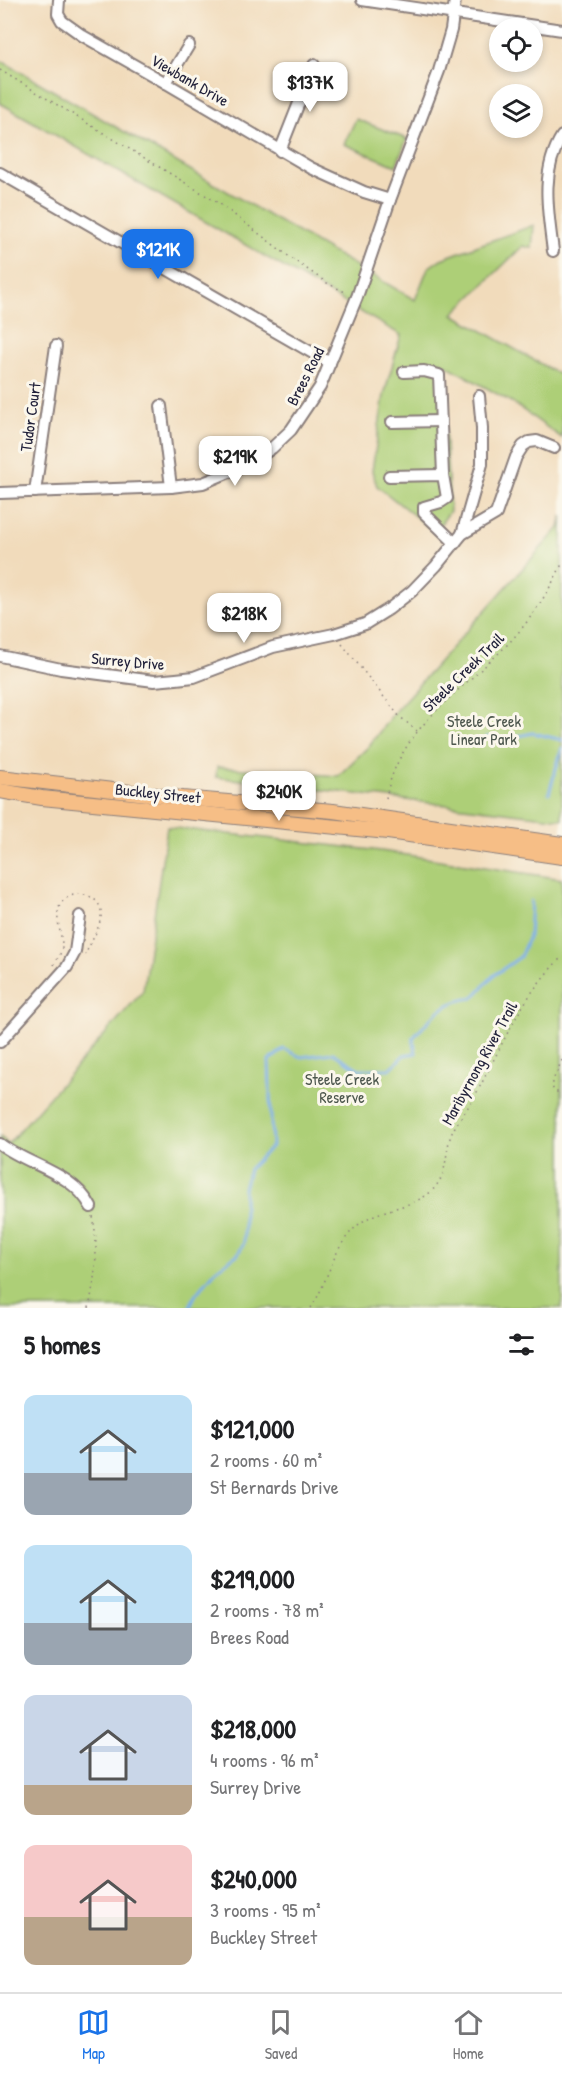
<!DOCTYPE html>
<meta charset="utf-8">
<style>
body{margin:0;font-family:"Patrick Hand",sans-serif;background:#f6f6f6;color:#202124;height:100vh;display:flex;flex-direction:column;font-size:22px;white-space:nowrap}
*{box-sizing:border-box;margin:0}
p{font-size:20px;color:#757577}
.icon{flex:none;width:33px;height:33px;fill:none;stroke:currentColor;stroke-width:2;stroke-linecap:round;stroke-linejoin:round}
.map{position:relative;height:1308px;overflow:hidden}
.panel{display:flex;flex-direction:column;background:#fff;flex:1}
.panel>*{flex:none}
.tools{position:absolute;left:489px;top:18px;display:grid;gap:12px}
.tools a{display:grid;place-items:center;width:54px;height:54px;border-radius:50%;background:#fff;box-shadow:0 3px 9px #0003;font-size:30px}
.price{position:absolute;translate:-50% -51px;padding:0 14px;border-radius:12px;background:#fff;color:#222;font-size:20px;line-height:39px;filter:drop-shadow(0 2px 3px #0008)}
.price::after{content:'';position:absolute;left:50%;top:36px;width:18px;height:14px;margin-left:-9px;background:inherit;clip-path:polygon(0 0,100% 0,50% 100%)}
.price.selected{background:#1a73e8;color:#fff}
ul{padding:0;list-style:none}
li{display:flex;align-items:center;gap:18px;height:150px;padding:0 24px}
li span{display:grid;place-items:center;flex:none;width:168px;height:120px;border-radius:12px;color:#555}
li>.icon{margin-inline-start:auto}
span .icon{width:72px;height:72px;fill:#fffc;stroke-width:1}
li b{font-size:26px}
h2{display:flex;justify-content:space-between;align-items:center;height:72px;padding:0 24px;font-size:26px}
.tabs{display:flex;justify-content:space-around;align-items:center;height:84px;border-top:2px solid #e0e0e0;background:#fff;font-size:16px;color:#757577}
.tabs a{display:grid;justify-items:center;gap:3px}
.tabs .selected{color:#1a73e8}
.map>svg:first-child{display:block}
.green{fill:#adcf77;stroke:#687859;stroke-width:1.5}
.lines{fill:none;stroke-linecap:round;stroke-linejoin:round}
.stream{stroke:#7baee8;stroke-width:3}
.minor-casing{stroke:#8a7e7b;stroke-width:14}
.major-casing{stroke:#8a7e7b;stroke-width:16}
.path{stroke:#8a7e7b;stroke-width:1.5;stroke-dasharray:1.5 4.5;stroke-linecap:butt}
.minor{stroke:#fff;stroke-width:10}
.major{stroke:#f6be86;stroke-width:14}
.labels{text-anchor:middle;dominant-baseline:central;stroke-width:6;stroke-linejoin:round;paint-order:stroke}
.street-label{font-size:16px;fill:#22223b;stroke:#fbf7ec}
.park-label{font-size:16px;fill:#4c564d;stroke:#fbf7ec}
</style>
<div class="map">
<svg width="562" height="1308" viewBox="0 0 562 1308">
<rect width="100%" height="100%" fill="#fbf7ec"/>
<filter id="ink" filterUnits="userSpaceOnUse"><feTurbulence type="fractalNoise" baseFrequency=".0167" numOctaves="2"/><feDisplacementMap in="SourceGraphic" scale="12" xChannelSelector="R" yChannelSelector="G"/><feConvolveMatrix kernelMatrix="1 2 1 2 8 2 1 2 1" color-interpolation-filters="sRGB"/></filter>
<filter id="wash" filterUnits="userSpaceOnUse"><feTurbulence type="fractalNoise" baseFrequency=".008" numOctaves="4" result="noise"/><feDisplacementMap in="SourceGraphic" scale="24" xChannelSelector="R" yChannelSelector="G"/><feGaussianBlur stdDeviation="1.35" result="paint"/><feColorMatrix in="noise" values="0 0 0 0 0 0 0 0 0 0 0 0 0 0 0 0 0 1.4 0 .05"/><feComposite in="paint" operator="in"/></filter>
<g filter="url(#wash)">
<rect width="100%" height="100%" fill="#f1dbbb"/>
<g class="green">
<polygon points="0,60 415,300 428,268 441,259 534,225 532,248 523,246 453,314 562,376 562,438 513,403 441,362 450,511 435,532 377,486 372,471 384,395 401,335 0,103"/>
<polygon points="356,119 407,139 396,166 344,144"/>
<polygon points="562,516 562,819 216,777 217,767 338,776 368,747 396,710 559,528"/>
<polygon points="167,827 381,851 562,879 562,1308 0,1308 0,1136 8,1144 143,991"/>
</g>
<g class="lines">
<g class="stream">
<polyline points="487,737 504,739 533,733 562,740"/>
<polyline points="549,793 562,748"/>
<path d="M189,1308l7,-14 22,-26 20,-14 6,-11v-55l5,-19 23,-23 -3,-85 15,-12 17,8 32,-4 26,16h31l14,-14 12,-2 -3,-15c19,-21 30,-37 60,-40l20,-22 27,-19 9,-21 2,-35"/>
</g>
</g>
</g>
<g filter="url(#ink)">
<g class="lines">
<defs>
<g id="minor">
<polyline points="59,0 58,14 62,21 83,36 166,83 311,168 364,192 390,200"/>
<polyline points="362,0 562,30"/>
<polyline points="166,83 189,45"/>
<polyline points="280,151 314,65"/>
<polyline points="0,173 330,363"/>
<path d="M553,251c-5,-39 -13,-80 9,-115"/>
<polyline points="404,372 424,371 439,375 443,475"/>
<polyline points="161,406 171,487"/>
<polyline points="392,422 441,421"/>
<polyline points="389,476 443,475 447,498 441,502 424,507 424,513 455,543"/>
<polyline points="35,492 56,346"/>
<polyline points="0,493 171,487 203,483 251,463 272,448 291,430 320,387 357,297 390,200 439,71 451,30 455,0"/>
<polyline points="462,534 482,464 482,428 479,396"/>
<polyline points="0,656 61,669 154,681 176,679 194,677 273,647 334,634 365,624 389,609 412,591 436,566 462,534 496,514 516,457 523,446 529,442 537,441 554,448"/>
<polyline points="0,1042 67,967 75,952 80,916"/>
<path d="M0,1144c29,22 73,28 91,63"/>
</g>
<g id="major">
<polyline points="0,777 182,798 333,811 562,844"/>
<polyline points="0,791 42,798 388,832 562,857"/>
</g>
</defs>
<use href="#minor" class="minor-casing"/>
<use href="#major" class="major-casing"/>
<g class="path">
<polyline points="0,70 220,204 291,258 327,283 347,293"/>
<polyline points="342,644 399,716 417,731"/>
<path d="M386,798c12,-68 74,-106 119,-151 24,-24 43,-54 57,-83"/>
<path d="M54,965c3,-6 7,-11 8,-17 1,-14 -10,-33 0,-46 13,-15 42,-7 39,15 -2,12 -11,27 -16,38"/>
<polyline points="562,1060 554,1078 552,1087 555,1092 562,1092"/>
<path d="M89,1308c6,-31 10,-60 4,-91"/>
<path d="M311,1308c18,-27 21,-61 47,-83 24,-21 65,-14 82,-45 7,-13 6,-31 11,-45 6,-15 19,-28 26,-43 26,-48 45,-97 85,-135"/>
</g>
<use href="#minor" class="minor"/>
<use href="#major" class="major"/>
</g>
</g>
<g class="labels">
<g class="street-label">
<text transform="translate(190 80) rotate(30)">Viewbank Drive</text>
<text transform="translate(305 376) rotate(-63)">Brees Road</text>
<text transform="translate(30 417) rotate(-82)">Tudor Court</text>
<text transform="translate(128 661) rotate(5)">Surrey Drive</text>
<text transform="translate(463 672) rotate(-44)">Steele Creek Trail</text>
<text transform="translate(158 793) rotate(6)">Buckley Street</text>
<text transform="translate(479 1063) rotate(-61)">Maribyrnong River Trail</text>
</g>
<g class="park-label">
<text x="484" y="721">Steele Creek<tspan x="484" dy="18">Linear Park</tspan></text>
<text x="342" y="1079">Steele Creek<tspan x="342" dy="18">Reserve</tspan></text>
</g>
</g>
</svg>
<div class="tools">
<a><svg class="icon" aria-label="locate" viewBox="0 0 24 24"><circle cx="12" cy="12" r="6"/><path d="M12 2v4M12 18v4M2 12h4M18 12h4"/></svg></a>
<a><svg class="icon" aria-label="layers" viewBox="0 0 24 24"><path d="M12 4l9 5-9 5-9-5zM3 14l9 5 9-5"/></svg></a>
</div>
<b class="price" style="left:310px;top:113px">$137K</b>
<b class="price selected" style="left:158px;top:280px">$121K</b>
<b class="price" style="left:235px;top:487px">$219K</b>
<b class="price" style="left:244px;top:644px">$218K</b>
<b class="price" style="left:279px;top:822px">$240K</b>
</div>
<section class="panel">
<h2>5 homes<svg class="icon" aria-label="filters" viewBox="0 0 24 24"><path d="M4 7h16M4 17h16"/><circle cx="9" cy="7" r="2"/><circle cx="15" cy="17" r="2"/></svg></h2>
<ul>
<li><span style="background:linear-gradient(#bfe0f5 65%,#9aa5b1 0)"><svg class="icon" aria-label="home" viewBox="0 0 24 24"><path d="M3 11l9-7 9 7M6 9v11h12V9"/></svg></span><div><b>$121,000</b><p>2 rooms · 60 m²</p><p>St Bernards Drive</p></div></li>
<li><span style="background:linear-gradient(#bfe0f5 65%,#9aa5b1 0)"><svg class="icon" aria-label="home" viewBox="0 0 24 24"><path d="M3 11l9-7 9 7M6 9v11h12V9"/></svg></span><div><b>$219,000</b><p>2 rooms · 78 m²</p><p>Brees Road</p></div></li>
<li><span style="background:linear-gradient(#c9d6e8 75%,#b9a48a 0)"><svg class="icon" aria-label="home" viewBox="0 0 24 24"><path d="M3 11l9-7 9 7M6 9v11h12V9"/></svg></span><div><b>$218,000</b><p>4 rooms · 96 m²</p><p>Surrey Drive</p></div></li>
<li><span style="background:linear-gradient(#f6c9c9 60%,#b9a48a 0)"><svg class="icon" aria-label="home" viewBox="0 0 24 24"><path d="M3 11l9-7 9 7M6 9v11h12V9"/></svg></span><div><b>$240,000</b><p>3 rooms · 95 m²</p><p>Buckley Street</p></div></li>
</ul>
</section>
<nav class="tabs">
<a class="selected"><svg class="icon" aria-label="map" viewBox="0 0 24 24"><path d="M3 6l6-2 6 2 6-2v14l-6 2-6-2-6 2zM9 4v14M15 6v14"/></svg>Map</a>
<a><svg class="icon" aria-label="saved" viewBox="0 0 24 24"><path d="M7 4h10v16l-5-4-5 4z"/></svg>Saved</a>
<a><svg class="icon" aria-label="home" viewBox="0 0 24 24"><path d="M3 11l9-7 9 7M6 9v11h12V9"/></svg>Home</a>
</nav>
